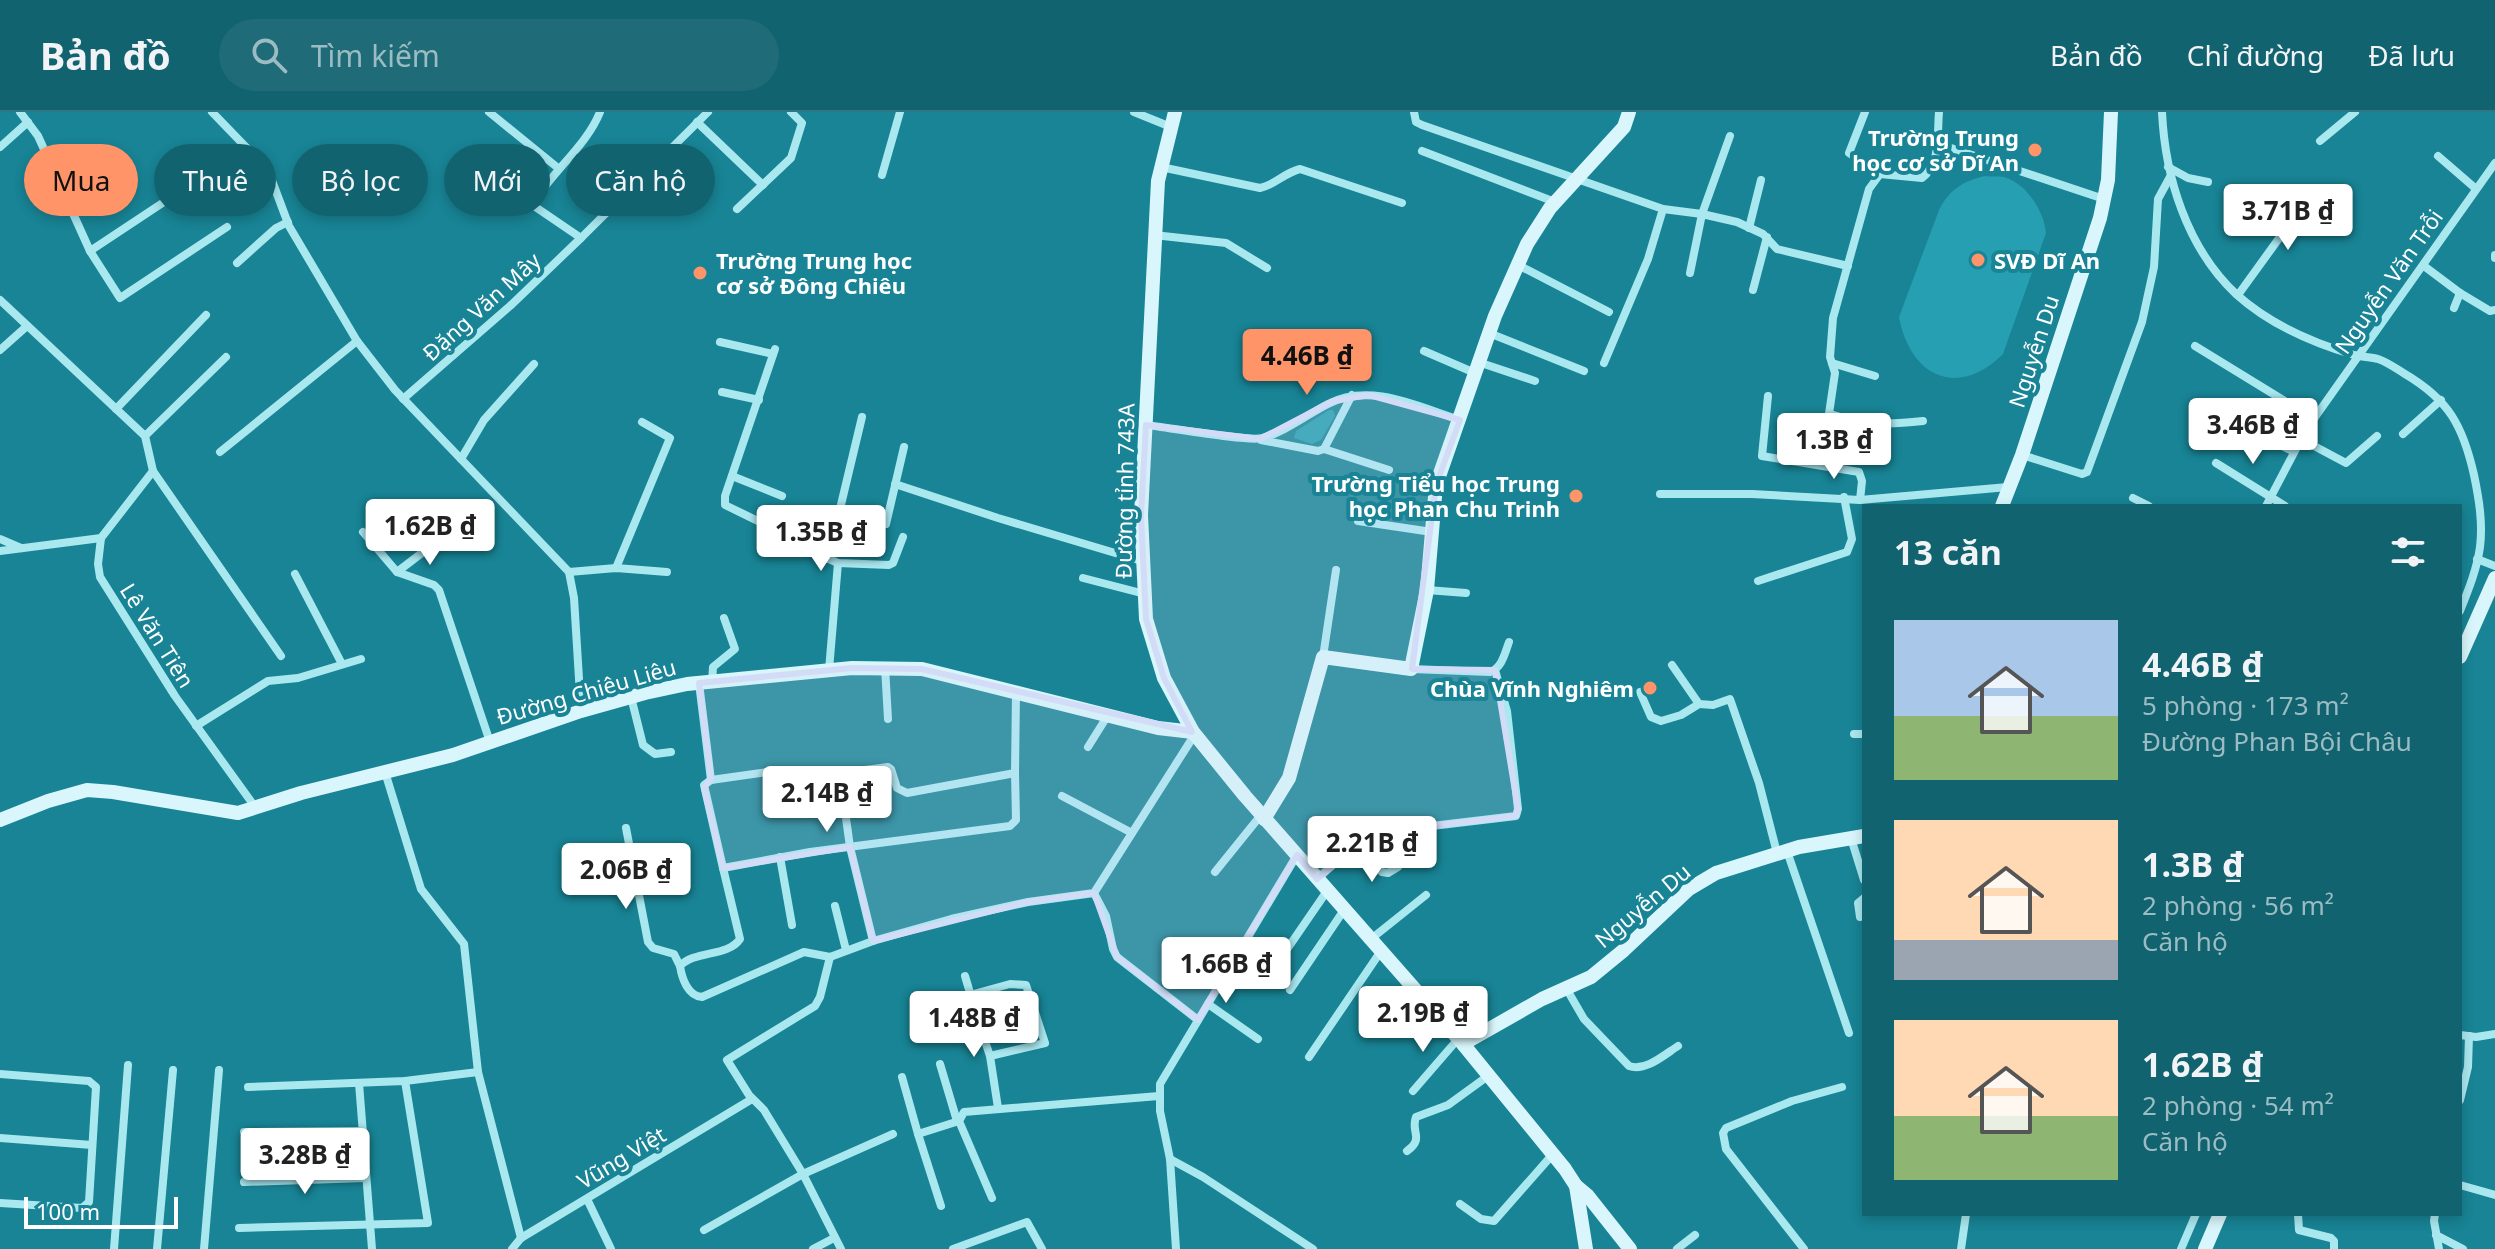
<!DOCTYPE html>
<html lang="vi">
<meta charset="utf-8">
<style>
body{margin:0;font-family:"Noto Sans",sans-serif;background:#1f6c78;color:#f1f3f6;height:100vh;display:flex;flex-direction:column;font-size:30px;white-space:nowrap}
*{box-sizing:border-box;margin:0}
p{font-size:26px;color:#9cbcc3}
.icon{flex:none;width:44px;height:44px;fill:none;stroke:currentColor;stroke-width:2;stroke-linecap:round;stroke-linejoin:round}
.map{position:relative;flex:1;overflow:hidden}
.details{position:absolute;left:1862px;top:392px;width:600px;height:712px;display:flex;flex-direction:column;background:#126370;border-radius:0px;box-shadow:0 4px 12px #0003}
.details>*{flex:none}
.guide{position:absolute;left:24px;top:32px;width:760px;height:72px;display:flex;gap:16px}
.scale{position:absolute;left:24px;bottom:20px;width:154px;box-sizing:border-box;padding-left:8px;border:4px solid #fff;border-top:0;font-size:22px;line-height:28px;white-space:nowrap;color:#fff;-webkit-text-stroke:6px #188495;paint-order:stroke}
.price{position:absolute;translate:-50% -68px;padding:0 18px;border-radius:8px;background:#fff;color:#222;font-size:26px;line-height:52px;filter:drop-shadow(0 2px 4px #0008)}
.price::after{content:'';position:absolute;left:50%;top:48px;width:24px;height:18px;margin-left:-12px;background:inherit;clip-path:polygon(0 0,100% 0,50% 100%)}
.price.on{background:#ff9469;color:#111}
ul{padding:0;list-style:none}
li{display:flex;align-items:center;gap:24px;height:200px;padding:0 32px}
li span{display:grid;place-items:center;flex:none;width:224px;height:160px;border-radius:0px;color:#555}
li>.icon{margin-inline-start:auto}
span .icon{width:96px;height:96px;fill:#fffc;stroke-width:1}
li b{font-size:34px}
h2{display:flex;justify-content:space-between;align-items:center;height:96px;padding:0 32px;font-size:34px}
.tag{padding:0 28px;border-radius:36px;background:#126370;box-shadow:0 4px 12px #0003;font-size:28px;line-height:72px}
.tag.on{background:#ff9469;color:#111}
header{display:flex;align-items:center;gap:48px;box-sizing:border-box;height:112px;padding:0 40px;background:#126370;border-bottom:2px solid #317783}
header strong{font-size:38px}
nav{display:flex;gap:44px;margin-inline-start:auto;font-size:28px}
.search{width:560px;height:72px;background:#1f6c78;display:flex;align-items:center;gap:20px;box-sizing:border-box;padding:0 28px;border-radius:44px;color:#9cbcc3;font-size:30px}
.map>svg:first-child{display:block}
.green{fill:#259fb1}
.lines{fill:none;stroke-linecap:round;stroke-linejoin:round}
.street{stroke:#aae8f0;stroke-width:8}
.secondary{stroke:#d8f6fb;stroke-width:14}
.marked{fill:#d2dcf7;fill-opacity:0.2;stroke:#d2dcf7;stroke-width:6;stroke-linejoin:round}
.poi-dot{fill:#ff9469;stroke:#188495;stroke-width:3}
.labels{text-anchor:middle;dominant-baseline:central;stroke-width:8;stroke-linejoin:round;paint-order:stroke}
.poi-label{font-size:22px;font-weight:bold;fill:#fff;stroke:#188495;text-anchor:end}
.street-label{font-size:22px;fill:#fff;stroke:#188495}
</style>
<header>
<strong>Bản đồ</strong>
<div class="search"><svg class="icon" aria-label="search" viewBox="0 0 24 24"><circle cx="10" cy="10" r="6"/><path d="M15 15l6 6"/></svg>Tìm kiếm</div>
<nav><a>Bản đồ</a><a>Chỉ đường</a><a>Đã lưu</a></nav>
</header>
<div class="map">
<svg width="2495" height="1137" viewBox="0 0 2495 1137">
<rect width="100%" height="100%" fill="#188495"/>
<g class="green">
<path d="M1984,64c6,1 14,0 20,1 22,6 40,34 42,56l-43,121c-45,45 -93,23 -104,-37l40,-107c11,-21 23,-28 45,-34z"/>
<polygon points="1329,298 1333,298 1335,304 1321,328 1312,332 1294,326 1296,319"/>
</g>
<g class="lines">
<g class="street">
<polyline points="20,0 38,24 90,139 167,88"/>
<polyline points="212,0 268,58 289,114 357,229 395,278 569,460 574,486 581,599"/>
<polyline points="489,0 558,56"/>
<path d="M600,0c-13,33 -47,59 -66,90v4l47,32 127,-126"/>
<polyline points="1134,0 1171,15"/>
<polyline points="1414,0 1416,10 1422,13 1663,97 1702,102 1737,110 1763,122 1777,137 1848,154"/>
<polyline points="1865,0 1849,41 1880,62"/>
<path d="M2162,0c3,65 25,136 74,182 32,29 77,49 118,61 8,2 17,2 24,4 9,3 19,10 27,15 44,26 58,52 69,101 5,24 9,48 6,72 -3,22 -12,44 -20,64"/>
<polyline points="697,10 763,73"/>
<polyline points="2320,29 2355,0"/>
<polyline points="1936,31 2104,87"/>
<polyline points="0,35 28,10"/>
<polyline points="1422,39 1555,90"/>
<polyline points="2438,44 2475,76"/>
<path d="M1161,55l99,21c15,-3 24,-15 40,-19l102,34"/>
<polyline points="2168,55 2188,66 2208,70"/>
<polyline points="882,63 900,0"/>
<polyline points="737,97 791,46 802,11 791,0"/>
<polyline points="1749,116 1761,68"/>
<polyline points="1154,123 1226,131 1267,156"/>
<polyline points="90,139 120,186 227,115"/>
<polyline points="2495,143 2495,146"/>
<polyline points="237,151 276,116 288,110"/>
<polyline points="1518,153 1609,200"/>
<polyline points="2424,154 2460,181 2454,196"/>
<polyline points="1690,161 1702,102 1730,24"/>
<polyline points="1753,178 1767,125"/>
<polyline points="2460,181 2490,199 2495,198"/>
<polyline points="2238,183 2314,78"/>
<polyline points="0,188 145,324 153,359 101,426 98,452 100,465 175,584 255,695"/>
<polyline points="1489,221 1584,259"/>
<polyline points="720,230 773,242"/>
<polyline points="2195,234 2314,307"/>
<polyline points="775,237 725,384 725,393 768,414 799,434 838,451 889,453 893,451 903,425"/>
<polyline points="0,238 27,214"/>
<polyline points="1424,239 1475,261"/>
<polyline points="1478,250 1535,269"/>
<polyline points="1604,251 1648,147 1663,97"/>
<polyline points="1832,251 1875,264"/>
<polyline points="722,280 759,288"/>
<polyline points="1768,284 1762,344 1859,360 1862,369 1860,388"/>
<polyline points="403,287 510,194 581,126"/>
<polyline points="116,297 206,203"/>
<path d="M1830,302c35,11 57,11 93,7"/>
<polyline points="2234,309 2294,340"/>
<path d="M1146,313c20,2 103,17 116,13 23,-6 46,-24 66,-34 43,-22 90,3 132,16"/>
<path d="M1826,322l9,-61 -5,-16 3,-39 36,-129 11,-15 42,4c19,-14 15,-44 17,-66"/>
<polyline points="2403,322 2441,288"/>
<polyline points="145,324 226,245"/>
<polyline points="2301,327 2346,351 2377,324"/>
<polyline points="1261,328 1318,339 1324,337 1352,283"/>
<polyline points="1324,337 1389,358"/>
<polyline points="220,340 357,229"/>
<polyline points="2022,343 2082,362 2087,360 2142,210 2154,155 2158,87 2170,65"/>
<polyline points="461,347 484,308 534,252"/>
<polyline points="2216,351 2285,394"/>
<polyline points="153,359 281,544"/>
<polyline points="732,364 782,384"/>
<polyline points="895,372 998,406 1142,449"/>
<polyline points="1660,382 1752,382 1860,388 2008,375"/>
<polyline points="2133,386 2149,394"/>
<polyline points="2266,394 2306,318 2495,51"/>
<polyline points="1358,409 1432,420"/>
<polyline points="886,412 904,335"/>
<polyline points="363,420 397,460 434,473 439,478 490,630"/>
<polyline points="0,427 21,436"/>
<polyline points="371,430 417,395"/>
<polyline points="0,439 101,426"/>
<polyline points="828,447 862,305"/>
<polyline points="2477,447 2495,454"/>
<polyline points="616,456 670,326 642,310"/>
<polyline points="397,460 444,424"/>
<polyline points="569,460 616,456 667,460"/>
<polyline points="295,462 342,552"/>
<polyline points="1083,466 1145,482"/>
<polyline points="1758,469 1847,440 1852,427 1844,385"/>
<polyline points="1427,478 1466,481"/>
<polyline points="1323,545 1336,458"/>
<polyline points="1672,553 1699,592 1713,593 1730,587 1759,671 1777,741"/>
<polyline points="885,555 888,607"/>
<path d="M1411,557l79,3c12,-4 15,-19 19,-30"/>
<polyline points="829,558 838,451"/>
<polyline points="712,570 713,555 735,537 724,506"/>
<polyline points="699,571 711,668"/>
<polyline points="1640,580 1651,605 1661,609 1681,603 1699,592"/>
<polyline points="631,585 643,633 655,642 671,640"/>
<polyline points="196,614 268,569 298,566 361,547"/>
<polyline points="1854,622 1864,622"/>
<polyline points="1088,635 1108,603"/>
<polyline points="781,658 711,668 704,673 723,756 810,740 1010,714 1016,708 1015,661"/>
<polyline points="385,660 421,777 464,832 478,960 521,1126"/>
<polyline points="811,665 888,655 891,657 897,676 907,681 1015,661 1016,580"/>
<polyline points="1062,684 1132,721"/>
<polyline points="845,699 850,735 873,829"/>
<polyline points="803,701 863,699"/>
<polyline points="626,716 648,830 653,836 674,842 680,854"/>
<polyline points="1851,726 1864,768"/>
<polyline points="1356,735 1382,760 1388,761 1398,755"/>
<polyline points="1787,739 1849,921"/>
<polyline points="780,745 792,813"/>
<path d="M723,756l17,71c-12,18 -45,11 -60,27 2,13 8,30 22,31l102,-45 26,5 43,-16 78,-22 77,-17 66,-9 101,-159"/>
<polyline points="1215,760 1261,703"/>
<polyline points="1317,767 1362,727 1373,721 1516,704 1518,697 1507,599 1495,558"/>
<polyline points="1094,781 1106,804 1113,837 1117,845 1198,908"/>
<polyline points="835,794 846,838"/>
<polyline points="1860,805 1858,791 1864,786"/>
<polyline points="1371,827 1426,783"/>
<polyline points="830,845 820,885 815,894 727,948 749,983 764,998 803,1062 841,1137"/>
<polyline points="1281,846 1327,779"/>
<path d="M965,864c8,27 16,54 25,80l55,-13 -19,-58 -16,-1 -40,11"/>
<path d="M1566,876l18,31 45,47c16,6 35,-11 49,-20"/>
<polyline points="1290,878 1344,798"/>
<polyline points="1208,892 1258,927"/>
<polyline points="2460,923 2476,925 2495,922"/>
<polyline points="990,944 998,996"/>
<polyline points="1309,945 1381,839"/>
<polyline points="940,952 957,1009"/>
<polyline points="0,962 89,969 96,975 89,1090 82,1096 0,1091"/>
<polyline points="902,965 918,1022"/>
<polyline points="359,971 372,1137"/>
<polyline points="248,975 405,969 478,960"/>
<polyline points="1413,979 1458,927"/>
<polyline points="2460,988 2468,955 2469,924"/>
<polyline points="244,1020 363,1019"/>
<polyline points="0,1026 92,1033"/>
<path d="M1407,1039c18,-13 3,-19 9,-34l32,-12 40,-29"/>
<polyline points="1170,1047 1203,1065 1313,1137"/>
<polyline points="244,1070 365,1066"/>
<polyline points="2460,1073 2495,1083"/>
<polyline points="992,1086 959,1009 964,1000 1159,984"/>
<polyline points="587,1087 611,1137"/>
<polyline points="1460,1092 1481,1107 1494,1109 1553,1042"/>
<polyline points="941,1094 918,1022 959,1009"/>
<polyline points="2298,1102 2299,1118 2331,1126 2334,1129 2334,1137"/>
<polyline points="2435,1102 2434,1109 2439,1137"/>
<polyline points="239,1116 428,1111 405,969"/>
<polyline points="704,1118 803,1062 893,1022"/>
<polyline points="2436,1123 2463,1137"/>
<polyline points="114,1137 128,953"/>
<polyline points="157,1137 173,958"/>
<polyline points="204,1137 219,958"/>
<polyline points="512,1137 521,1126 752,987"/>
<polyline points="813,1137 834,1126"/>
<polyline points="953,1137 1027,1110 1042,1137"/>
<polyline points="1176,1137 1170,1047 1160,999 1160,972 1297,743"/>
<polyline points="1677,1137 1695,1123"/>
<polyline points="1804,1137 1726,1037 1723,1021 1726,1016 1792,989 1842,975"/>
<polyline points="1961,1137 1966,1102"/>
<polyline points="2181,1137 2196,1102"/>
</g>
<g class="secondary">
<polyline points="1175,0 1158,69 1141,403 1146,507 1164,566 1193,620 1245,684 1463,932 1565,1057 1576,1074 1586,1137"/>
<polyline points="2002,394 2022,343 2100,106 2108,68 2111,0"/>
<polyline points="2460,545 2495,466"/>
<polyline points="1264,707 1289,666 1323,545 1411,557 1427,478 1436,373 1495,204 1527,132 1550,96 1624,15 1629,0"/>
<polyline points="0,708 48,689 87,678 113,680 238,701 301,681 453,643 581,599 645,581 687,572 852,556 922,557 1158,616 1193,620"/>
<polyline points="1463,932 1542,887 1591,865 1624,838 1689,777 1716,761 1799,735 1864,724"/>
<polyline points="1576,1074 1588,1084 1630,1137"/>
<polyline points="2205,1137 2220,1102"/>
</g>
</g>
<path class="marked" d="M1369,283l91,25 -24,65 -24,184 83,1 23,139 -2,7 -143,17 -56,46 -20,-24 -99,165 -81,-63 -23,-64 -66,9 -155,39 -23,-94 -127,21 -19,-80 7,-10 -12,-95 153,-15 70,1 270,63 -28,-54 -18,-59 -5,-104 5,-90 114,14 73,-38z"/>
<g class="poi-dot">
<circle cx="2035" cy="38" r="8"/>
<circle cx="1978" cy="148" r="8"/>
<circle cx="700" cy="161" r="8"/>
<circle cx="1576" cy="384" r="8"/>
<circle cx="1650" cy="576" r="8"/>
</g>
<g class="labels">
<g class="poi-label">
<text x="2019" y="25">Trường Trung<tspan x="2019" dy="25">học cơ sở Dĩ An</tspan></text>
<text x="716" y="148" text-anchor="start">Trường Trung học<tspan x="716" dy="25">cơ sở Đông Chiêu</tspan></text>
<text x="1994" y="148" text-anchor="start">SVĐ Dĩ An</text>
<text x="1560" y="371">Trường Tiểu học Trung<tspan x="1560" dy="25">học Phan Chu Trinh</tspan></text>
<text x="1634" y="576">Chùa Vĩnh Nghiêm</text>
</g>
<g class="street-label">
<text transform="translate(2388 169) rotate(-55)">Nguyễn Văn Trỗi</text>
<text transform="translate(481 194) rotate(-42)">Đặng Văn Mây</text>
<text transform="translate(2033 239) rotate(-72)">Nguyễn Du</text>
<text transform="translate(1124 379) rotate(-89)">Đường tỉnh 743A</text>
<text transform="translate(158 523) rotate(58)">Lê Văn Tiên</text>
<text transform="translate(586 579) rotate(-16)">Đường Chiêu Liêu</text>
<text transform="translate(1642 793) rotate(-40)">Nguyễn Du</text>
<text transform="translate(621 1045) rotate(-31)">Vũng Việt</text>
</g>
</g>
</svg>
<div class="scale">100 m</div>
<b class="price" style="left:2288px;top:140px">3.71B ₫</b>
<b class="price on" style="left:1307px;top:285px">4.46B ₫</b>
<b class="price" style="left:2253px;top:354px">3.46B ₫</b>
<b class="price" style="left:1834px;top:369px">1.3B ₫</b>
<b class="price" style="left:430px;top:455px">1.62B ₫</b>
<b class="price" style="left:821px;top:461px">1.35B ₫</b>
<b class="price" style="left:827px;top:722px">2.14B ₫</b>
<b class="price" style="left:1372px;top:772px">2.21B ₫</b>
<b class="price" style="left:626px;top:799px">2.06B ₫</b>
<b class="price" style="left:1226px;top:893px">1.66B ₫</b>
<b class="price" style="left:1423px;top:942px">2.19B ₫</b>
<b class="price" style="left:974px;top:947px">1.48B ₫</b>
<b class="price" style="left:305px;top:1084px">3.28B ₫</b>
<div class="guide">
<a class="tag on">Mua</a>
<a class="tag">Thuê</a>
<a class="tag">Bộ lọc</a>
<a class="tag">Mới</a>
<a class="tag">Căn hộ</a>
</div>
<section class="details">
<h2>13 căn<svg class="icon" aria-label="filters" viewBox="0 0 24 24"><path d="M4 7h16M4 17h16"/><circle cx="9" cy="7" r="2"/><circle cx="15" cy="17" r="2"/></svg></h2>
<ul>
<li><span style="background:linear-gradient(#a9c7e8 60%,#8fb573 0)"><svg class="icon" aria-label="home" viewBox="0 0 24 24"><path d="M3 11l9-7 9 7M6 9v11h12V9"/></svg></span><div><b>4.46B ₫</b><p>5 phòng · 173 m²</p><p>Đường Phan Bội Châu</p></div></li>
<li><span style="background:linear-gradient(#ffd9b3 75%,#9aa5b1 0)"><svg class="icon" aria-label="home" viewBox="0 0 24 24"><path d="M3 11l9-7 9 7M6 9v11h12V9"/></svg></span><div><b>1.3B ₫</b><p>2 phòng · 56 m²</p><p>Căn hộ</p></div></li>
<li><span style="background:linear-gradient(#ffd9b3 60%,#8fb573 0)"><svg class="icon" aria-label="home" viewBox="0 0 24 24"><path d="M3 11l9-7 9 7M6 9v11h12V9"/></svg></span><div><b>1.62B ₫</b><p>2 phòng · 54 m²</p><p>Căn hộ</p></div></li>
</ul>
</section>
</div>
